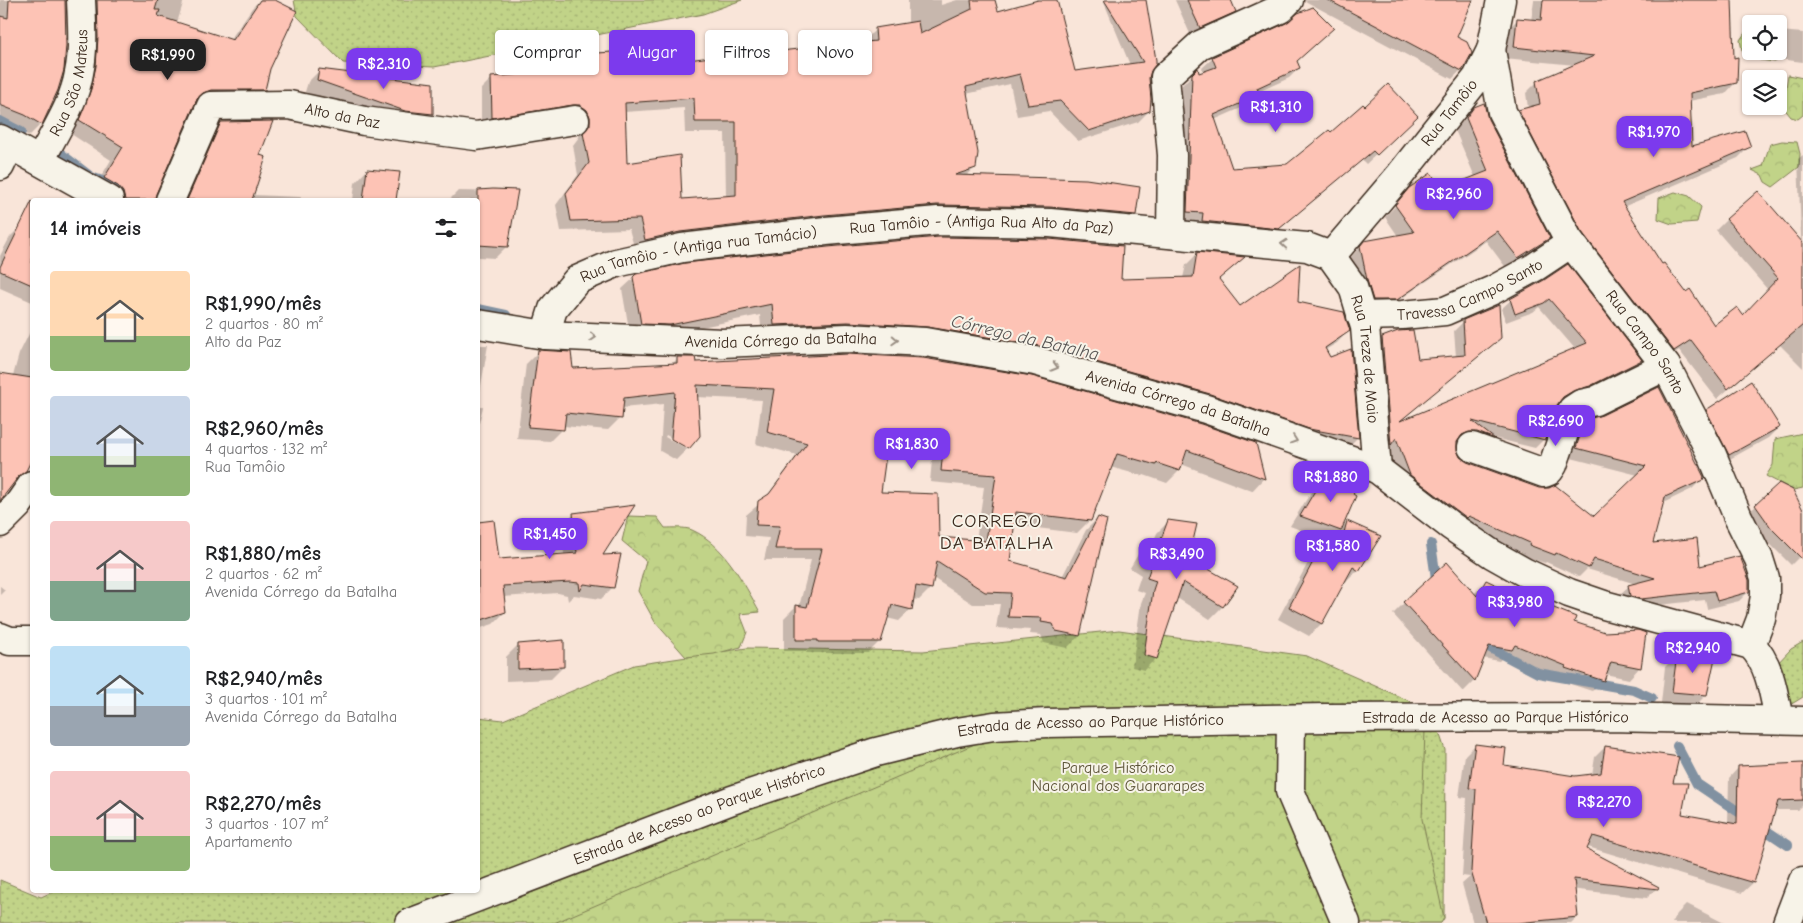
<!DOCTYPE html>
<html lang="pt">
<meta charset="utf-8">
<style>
body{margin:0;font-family:"Comic Neue",sans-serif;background:#f6f6f6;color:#202124;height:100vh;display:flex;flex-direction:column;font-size:19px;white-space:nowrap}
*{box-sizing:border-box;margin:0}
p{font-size:16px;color:#757577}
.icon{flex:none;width:28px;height:28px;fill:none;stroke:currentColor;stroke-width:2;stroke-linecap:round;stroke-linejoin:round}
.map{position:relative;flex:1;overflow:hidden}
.drawer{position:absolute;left:30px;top:198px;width:450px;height:695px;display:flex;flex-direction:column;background:#fff;border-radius:5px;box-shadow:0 1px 4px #0004}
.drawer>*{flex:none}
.hud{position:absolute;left:495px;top:30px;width:475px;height:45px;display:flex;gap:10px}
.fabs{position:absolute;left:1742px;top:15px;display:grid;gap:10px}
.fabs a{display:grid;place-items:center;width:45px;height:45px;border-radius:5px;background:#fff;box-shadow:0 1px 4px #0004;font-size:25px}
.price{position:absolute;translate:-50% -42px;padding:0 11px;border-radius:10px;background:#7c3aed;color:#fff;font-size:16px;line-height:32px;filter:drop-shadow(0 1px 2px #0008)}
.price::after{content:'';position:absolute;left:50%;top:30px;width:15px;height:11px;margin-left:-8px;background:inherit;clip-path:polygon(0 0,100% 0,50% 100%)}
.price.current{background:#222;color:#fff}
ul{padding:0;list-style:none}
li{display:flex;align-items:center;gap:15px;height:125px;padding:0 20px}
li span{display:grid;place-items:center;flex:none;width:140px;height:100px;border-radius:5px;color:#555}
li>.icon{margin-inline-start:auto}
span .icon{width:60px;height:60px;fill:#fffc;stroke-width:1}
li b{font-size:21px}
h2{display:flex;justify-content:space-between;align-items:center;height:60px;padding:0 20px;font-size:21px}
.chip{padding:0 18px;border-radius:5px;background:#fff;box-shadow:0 1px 4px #0004;font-size:18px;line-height:45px}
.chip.current{background:#7c3aed;color:#fff}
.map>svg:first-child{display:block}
.green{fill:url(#green-dots);stroke:#7e7e53}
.forest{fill:url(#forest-crowns);stroke:#7e7e53}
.shadow{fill:#0003;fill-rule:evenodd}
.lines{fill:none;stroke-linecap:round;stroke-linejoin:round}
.stream{stroke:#8191a1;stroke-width:10}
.building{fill:#fdc3b5;stroke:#3b2a1e;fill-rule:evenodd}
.minor-casing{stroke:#3b2a1e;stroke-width:31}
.tertiary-casing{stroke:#3b2a1e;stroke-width:31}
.secondary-casing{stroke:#3b2a1e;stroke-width:31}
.minor{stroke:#f7f3e8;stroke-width:28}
.tertiary{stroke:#f7f3e8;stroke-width:28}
.secondary{stroke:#f7f3e8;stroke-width:28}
.oneway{stroke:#998e83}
.labels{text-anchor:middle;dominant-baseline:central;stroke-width:4;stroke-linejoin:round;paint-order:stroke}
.street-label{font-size:16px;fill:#3b2a1e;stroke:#f7f3e8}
.park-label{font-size:16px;fill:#5c5438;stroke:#f7f3e8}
.water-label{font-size:18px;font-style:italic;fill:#585554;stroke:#f7f3e8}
.quarter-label{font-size:19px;letter-spacing:1px;fill:#3b2a1e;stroke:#f7f3e8}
</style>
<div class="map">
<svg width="1803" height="923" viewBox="0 0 1803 923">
<defs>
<pattern id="green-dots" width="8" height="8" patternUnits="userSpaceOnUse" patternTransform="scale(1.25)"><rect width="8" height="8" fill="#c1d388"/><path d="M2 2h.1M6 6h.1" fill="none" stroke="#a7b575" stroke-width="1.8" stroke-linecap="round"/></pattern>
<pattern id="forest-crowns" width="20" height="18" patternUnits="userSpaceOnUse" patternTransform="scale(1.25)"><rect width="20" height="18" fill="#c1d388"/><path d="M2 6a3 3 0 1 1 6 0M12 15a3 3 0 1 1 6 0" fill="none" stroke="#a7b575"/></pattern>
</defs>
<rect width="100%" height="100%" fill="#f9e5d9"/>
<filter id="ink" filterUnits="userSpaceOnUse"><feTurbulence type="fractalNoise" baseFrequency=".02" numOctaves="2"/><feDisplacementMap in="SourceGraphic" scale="10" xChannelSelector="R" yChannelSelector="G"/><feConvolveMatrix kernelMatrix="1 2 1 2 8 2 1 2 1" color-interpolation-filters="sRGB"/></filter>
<g filter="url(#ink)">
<g class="green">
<polygon points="294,0 742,0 703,14 434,67 343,63 297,16"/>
<polygon points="1119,630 1307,656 1432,711 1445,750 1444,918 1441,923 0,923 0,880 41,897 57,890 478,890 478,717 503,720 634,665 747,648 923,651"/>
<polygon points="1803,642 1803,697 1790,705 1775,666 1791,649"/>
</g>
<g class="forest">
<polygon points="1747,30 1751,30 1751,51 1779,51 1779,47 1784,55 1775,62 1760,60 1742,50 1740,40"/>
<polygon points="1788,75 1803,78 1803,115 1798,119 1791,117 1783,107"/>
<polygon points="1782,141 1797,142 1800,154 1799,167 1773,187 1765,182 1762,175 1752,170 1763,166 1770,144"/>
<polygon points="1675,192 1689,196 1701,207 1697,222 1672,224 1658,219 1659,198"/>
<polygon points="1803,433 1803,488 1793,490 1766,476 1773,465 1775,439"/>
<path d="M628,516l29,1 8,11c8,0 20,-1 27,2 32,14 51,52 68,82l-20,2 7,18 -6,15 -27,7 -28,3 -31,-35 -17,-31 8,-30 -24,-20z"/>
<polygon points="1425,730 1422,819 1444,918 1441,923 554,923 1003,732"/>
</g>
<g class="shadow">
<polygon points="0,0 64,0 41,124 29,136 13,126 0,121"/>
<polygon points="78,0 184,0 177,23 230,40 252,8 260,0 272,0 269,69 264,89 251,101 194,103 152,200 110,200 93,190 111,160 68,132"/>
<path d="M908,0h33v5l16,-5h37l3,12 46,-12h13l18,72 56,-7 -27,-65h42l4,70v41l-11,11 -60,19 -29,-30 -32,5 -7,-32 -44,10 9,74 -9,8 169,39 -11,11 -85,-8 -404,32 -6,-21 -68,2 -5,-26 22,-30 -5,-30 6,-8 1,-9h-99v-39l11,-11 62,-6 11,-11 49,11 114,-9 137,-19v-4l11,-11 32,-5zM684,108l1,25h40l1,64 -45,4 -55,-37 -2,-52z"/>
<polygon points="1175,0 1229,0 1234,11 1225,20 1191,36"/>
<polygon points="1303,0 1471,0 1455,37 1470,53 1461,70 1452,79"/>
<path d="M1534,0h196l3,59 3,23 -11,12 -36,7 2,47 58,-1 -11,11 -115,49 38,59 53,61 29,-10 25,-27 -52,-60 11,-11 76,84v65l-23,-23 -63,54 -38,-49 -16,11 -155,-239 11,-11 9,-3 -2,-15 11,-11 38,-17 -71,-7 3,-28 11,-11 13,2zM1520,116h3l62,120 -2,1z"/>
<polygon points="1780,31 1803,33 1803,62 1771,58 1772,51 1779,51"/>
<polygon points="1213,58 1296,62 1299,68 1289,78 1258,92 1259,94 1248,105 1214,120 1231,169 1288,166 1365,107 1416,116 1366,164 1362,160 1268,238 1192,231 1193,223 1177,222 1182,85 1197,70 1198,74 1204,72 1202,68"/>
<polygon points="320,70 432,84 432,114 420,126 393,122 305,92 308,82"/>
<polygon points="1474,109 1487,120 1548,238 1537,249 1507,269 1486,241 1384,310 1356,292 1350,258 1365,242 1398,236 1385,217 1405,196 1442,191 1475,177 1455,130"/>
<polygon points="222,123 259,156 252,195 301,197 300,200 181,200 210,135"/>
<polygon points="1803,155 1803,286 1798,159"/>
<polygon points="367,170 394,200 353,200 355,183"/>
<polygon points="458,191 517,192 507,246 495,258 478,257 478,200 449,200"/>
<polygon points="22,225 32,229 32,302 0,288 0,256 10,237"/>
<polygon points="1197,254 1243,258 1218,280 1240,308 1296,303 1348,331 1337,343 1325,350 1330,359 1350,351 1357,438 1346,449 1027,357 762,336 760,315 658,336 630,335 622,289 634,278 1119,280 1183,278 1186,265"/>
<polygon points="1544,281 1640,360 1631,370 1579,395 1562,400 1557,403 1544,439 1535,448 1494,438 1485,448 1467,441 1458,441 1456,442 1456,450 1459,457 1466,463 1595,518 1638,475 1567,457 1576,431 1586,421 1702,479 1692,489 1663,503 1651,545 1748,592 1739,601 1707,609 1705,600 1631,608 1619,595 1629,586 1636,584 1587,569 1579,577 1546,562 1545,563 1520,555 1521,552 1459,525 1401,484 1387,447 1373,348 1382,338 1417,360 1456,357 1454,331 1464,321 1500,338 1399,422 1576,350 1539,307 1533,312 1506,322 1501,309 1511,300"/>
<polygon points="32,328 32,457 25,470 0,499 0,375 13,376 19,354"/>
<polygon points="478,345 488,345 478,403"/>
<path d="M538,352l34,18 99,-5 7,-7 16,5 153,-8 408,89 8,35 -11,12 -71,-27 -2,7 -12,12 -23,-8 -1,1 -33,-9 -21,54 -12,12 -64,-8 -4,37 53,15 24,-47 12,-12 7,3 -26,115 -12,12 -23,-5 -3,-8 -11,-1 1,-4 -35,-2 4,-24h-27l-40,-26 -2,10 -12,12 -7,-1 -1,10 -12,12 -12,-3 -7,23 -12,12h-62l1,-2h-23v-33l12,-12 3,1 12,-47h-47l5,-22 -24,-2 1,-21 19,-16 32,-44 -41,-11 6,-44 -66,-3 -8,50 -22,-12 -1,2 22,12 -11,11 -16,-9 3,-47 -41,4 -2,10 -12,12 -45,-4 -1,3 -12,12 -33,-2 9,-75zM886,445l47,4 -3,33 54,5 -8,54 -38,-3 -58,-45z"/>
<polygon points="1761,398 1780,426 1768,438 1717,466 1695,423 1707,411"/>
<polygon points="478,407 483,407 478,427"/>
<polygon points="1327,473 1351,494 1340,529 1347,523 1358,570 1346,582 1344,581 1321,624 1309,636 1278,619 1310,559 1322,546 1332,548 1335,535 1329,541 1290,526 1316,484"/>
<polygon points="1756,506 1803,513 1803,553 1791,565 1763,537 1747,514"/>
<polygon points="574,514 601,556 613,587 601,599 574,595 568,601 567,595 558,593 503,597 505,612 493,624 478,629 478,565 496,560 564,555 562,526"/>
<polygon points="1169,521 1187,559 1222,607 1210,619 1177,598 1156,658 1144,670 1132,667 1141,603 1145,593 1136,590 1141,575 1130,568 1140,551 1152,539 1154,540 1157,533"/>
<polygon points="1486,582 1572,623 1640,667 1629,679 1605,674 1603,680 1592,691 1555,679 1555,677 1504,656 1499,661 1483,658 1474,681 1463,692 1393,614 1404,603 1474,594"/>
<polygon points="0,586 5,590 0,595"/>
<polygon points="518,645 563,667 551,679 506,681 506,657"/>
<polygon points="1677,655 1706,695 1694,707 1661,703 1665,667"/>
<polygon points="1475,745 1502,766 1575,778 1592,776 1595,757 1605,747 1672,785 1680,815 1728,824 1729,778 1739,767 1803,764 1803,805 1798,810 1774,810 1753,883 1742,893 1588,847 1586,849 1657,888 1647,898 1485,879 1576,918 1571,923 1473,923 1462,884 1470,877 1462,876 1467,798 1459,797 1465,755"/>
<polygon points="1687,904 1724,923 1672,923 1677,914"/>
</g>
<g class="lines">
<g class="stream">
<polyline points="0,121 21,132"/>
<polyline points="56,150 91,177 154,200"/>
<polyline points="478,309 506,315"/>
<polyline points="1431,544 1437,585"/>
<polyline points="1477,641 1538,673 1634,690 1652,698"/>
<polyline points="1677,746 1697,784 1788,845"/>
</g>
</g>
<g class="building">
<polygon points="9,0 65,0 66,45 64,70 58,90 42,125 25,115 0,105 0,16 8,18"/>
<polygon points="97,0 158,0 155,10 160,10 158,16 233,40 260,0 275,0 297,11 270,69 265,90 211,90 203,93 197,99 156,194 155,200 125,200 123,192 118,186 104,178 123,147 79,120 91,89 96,66 98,37"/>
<path d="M971,0h24l3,11 40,-11h19l18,71 68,-9 -39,-62h42l10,60v4l-5,7 -2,7 2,21 -1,12 -61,20 -29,-30 -32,4 -8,-31 -54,13 12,66 -2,15 -21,7 131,4 54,8 -4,28 -86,-8 -113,-2 -113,10 -144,17 -35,8 -5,-21 -69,2 -5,-28 23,-30 -6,-30 7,-8v-8l-3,-7 -7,-5h-7l-81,13 -1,-41 75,-7 -1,-10 18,-6 29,-2 3,18 110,-15 3,7 61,-12 87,-9 -1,-13 43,-7 2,13 52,-25zM694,98l1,24h41v73l-54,4 -2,-44 -53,8 -2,-60z"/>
<polygon points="1187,0 1231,0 1236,12 1200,28"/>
<polygon points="1328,0 1473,0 1457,37 1467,42 1472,53 1462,71"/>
<polygon points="1543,0 1732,0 1734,58 1738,57 1737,83 1690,93 1692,146 1745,131 1751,147 1622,202 1662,264 1664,263 1686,292 1690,289 1714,325 1737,307 1743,315 1778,278 1726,219 1758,191 1803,243 1803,325 1728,389 1691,340 1674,351 1581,231 1518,110 1540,104 1536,81 1594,56 1514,47 1517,18 1541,20"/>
<polygon points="1313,7 1334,28 1297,61 1300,68 1257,88 1260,95 1214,115 1232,168 1287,164 1329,130 1331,132 1363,104 1365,106 1388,84 1418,116 1377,155 1373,151 1279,229 1202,221 1203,213 1187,212 1192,74 1198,68 1199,73 1216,67 1212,57 1286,23 1298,13"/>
<polygon points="319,69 433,83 433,114 405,111 317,80"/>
<polygon points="1484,103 1488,119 1550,238 1518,258 1497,231 1397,300 1373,300 1367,280 1360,246 1364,241 1414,232 1395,205 1409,188 1431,173 1442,189 1488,171 1466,118 1474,107"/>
<polygon points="273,121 260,155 266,157 252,200 187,200 221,122"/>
<polygon points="367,169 400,172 396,200 363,200"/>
<polygon points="493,189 518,190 508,247 478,245 478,190"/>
<polygon points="32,201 32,285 0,271 0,267"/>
<polygon points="939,237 1049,239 1123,246 1121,279 1193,277 1197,252 1245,257 1219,279 1240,306 1300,264 1298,302 1344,312 1350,331 1325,348 1330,357 1351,349 1359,438 1309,429 1210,394 1039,346 928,327 848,322 774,325 772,304 670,325 641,324 633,277 636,274 685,263 828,247"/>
<polygon points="1568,264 1642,360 1590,386 1573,391 1563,397 1557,405 1545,440 1472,421 1495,439 1477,432 1469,432 1462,435 1457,442 1457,450 1460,457 1467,462 1539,488 1549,488 1555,485 1594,516 1646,466 1576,448 1585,420 1602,415 1659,387 1704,477 1703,480 1665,497 1653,543 1697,538 1700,566 1740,556 1749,580 1749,592 1717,601 1714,591 1641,599 1630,596 1628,585 1655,578 1594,559 1589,568 1556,553 1555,555 1529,545 1530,543 1469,516 1467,518 1410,475 1396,438 1391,445 1382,337 1398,331 1413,330 1418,359 1465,355 1463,320 1499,305 1501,338 1400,421 1587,343 1549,299 1544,303 1515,314 1510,299 1544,280"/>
<path d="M538,350l33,2 2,16 104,-5v-6h18l1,5 151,-8 76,4 109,18 169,48 55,19 9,36 -78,-29 -7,21 -24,-8v2l-39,-11 -26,67 -75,-9 -6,49 57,16 31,-60 9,3 -27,116 -24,-5 -3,-7 -12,-2 1,-4 -34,-1 3,-24 -26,-1 -48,-31 -5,28 -16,-3 -4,24 -20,-5 -11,37h-63v-2h-22v-35l11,2 15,-58h-47l5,-23 -24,-1 2,-24 11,-7 38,-51 -40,-11 7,-43 -77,-4 3,51 -11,13 -18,-10 4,-47 -51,6 -2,21 -56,-6 -2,17 -36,-3zM889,433l55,5 -3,33 55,4 -10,66 -47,-4 -1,-43 -57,-2z"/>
<polygon points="0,373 32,378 32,459 26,471 19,476 0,501"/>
<polygon points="1751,381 1780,427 1729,455 1706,410"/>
<polygon points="1326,472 1357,489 1353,494 1356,496 1341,531 1300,516"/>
<polygon points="1779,483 1793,490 1803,510 1803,560 1772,529 1755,505"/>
<polygon points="635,505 603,555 621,554 614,588 584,584 580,591 579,583 570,582 503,586 506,612 478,621 478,522 494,520 499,559 577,553 573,513"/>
<polygon points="1168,520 1197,524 1189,558 1238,586 1223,607 1183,582 1157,659 1144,655 1153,590 1156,581 1147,578 1152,563 1141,556 1151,538 1160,542"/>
<polygon points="1347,521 1381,536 1359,571 1353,567 1322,624 1289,607 1322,545 1340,548"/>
<polygon points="1447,562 1477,596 1486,580 1543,607 1544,604 1576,617 1574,622 1605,632 1638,630 1646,633 1641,668 1611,662 1604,681 1565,668 1566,666 1515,645 1512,650 1489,646 1475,681 1403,602"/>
<polygon points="564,640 564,667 518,669 518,644"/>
<polygon points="1677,654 1715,658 1707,695 1672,692"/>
<polygon points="1475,744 1506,748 1504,765 1575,776 1601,773 1605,746 1679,757 1673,783 1688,783 1682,814 1737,824 1738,766 1803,763 1803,800 1778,801 1754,883 1593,836 1587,849 1659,887 1658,889 1574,879 1578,917 1517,923 1486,923 1471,871 1476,789 1469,788"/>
</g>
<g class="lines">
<defs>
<g id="minor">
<path id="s1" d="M1491,50l11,62 66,127 98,127 46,89 26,62 21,42 6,19v18l-4,23 -10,26"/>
<path id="s2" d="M40,161c14,-28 34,-57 39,-88 5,-24 3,-49 2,-73"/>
<polyline points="0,166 10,145"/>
<path id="s3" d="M170,200l41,-94 78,-1 75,16 112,15 99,-16"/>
<polyline points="1171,234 1172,155 1165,77 1200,45 1280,9 1289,0"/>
<path id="s4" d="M1331,256l69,-81 77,-97 14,-28 10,-50"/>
<path id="s5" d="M1361,316l41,-1 43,-4 48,-21 42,-23 36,-24"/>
<polyline points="1472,447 1544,473 1549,471 1553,465 1572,410 1581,404 1595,401 1666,366"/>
<polyline points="0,523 18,505 32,485"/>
<polyline points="0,637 10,641 32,641"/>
<polyline points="1291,719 1290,791 1346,923"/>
<polyline points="1787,923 1803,881"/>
</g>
<g id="tertiary">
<polyline points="0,139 109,200"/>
<path id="s6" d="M478,324l67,11 177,8 125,-5 78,4 110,19 171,48 171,60 74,57 41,28 32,18 45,21 35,12 147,40c19,18 23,50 28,75"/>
<path id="s7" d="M545,335l8,-26 24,-29 39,-17 66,-15 144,-17 112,-10 112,2 257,24 24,9 22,31 12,40 12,142"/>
</g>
<g id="secondary">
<path id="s8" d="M410,923l322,-123 144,-48 81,-20 37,-6 53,-3 279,-5 282,-1 195,4"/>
</g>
</defs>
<use href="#minor" class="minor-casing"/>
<use href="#tertiary" class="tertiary-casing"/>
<use href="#secondary" class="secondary-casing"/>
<use href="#minor" class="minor"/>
<use href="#tertiary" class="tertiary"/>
<use href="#secondary" class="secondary"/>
</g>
<defs><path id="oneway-chevron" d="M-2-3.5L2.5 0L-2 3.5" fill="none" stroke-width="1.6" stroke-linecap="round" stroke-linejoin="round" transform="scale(1.25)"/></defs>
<g class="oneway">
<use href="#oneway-chevron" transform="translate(1284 244) rotate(-175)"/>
<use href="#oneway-chevron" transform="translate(593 337) rotate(3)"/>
<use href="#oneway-chevron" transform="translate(895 340) rotate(3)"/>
<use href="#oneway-chevron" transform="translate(1055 367) rotate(16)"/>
<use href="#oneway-chevron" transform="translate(1294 440) rotate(19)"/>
</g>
</g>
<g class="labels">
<g class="street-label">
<text stroke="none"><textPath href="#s2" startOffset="85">Rua São Mateus</textPath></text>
<text stroke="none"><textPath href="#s4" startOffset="186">Rua Tamôio</textPath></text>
<text stroke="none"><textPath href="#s3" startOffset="235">Alto da Paz</textPath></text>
<text stroke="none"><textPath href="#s7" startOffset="476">Rua Tamôio - (Antiga Rua Alto da Paz)</textPath></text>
<text stroke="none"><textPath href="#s7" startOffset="190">Rua Tamôio - (Antiga rua Tamácio)</textPath></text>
<text stroke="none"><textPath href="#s5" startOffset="114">Travessa Campo Santo</textPath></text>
<text stroke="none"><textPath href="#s6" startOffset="304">Avenida Córrego da Batalha</textPath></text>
<text stroke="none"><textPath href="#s1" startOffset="335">Rua Campo Santo</textPath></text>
<text stroke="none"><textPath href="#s7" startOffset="940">Rua Treze de Maio</textPath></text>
<text stroke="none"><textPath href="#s6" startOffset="709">Avenida Córrego da Batalha</textPath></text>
<text stroke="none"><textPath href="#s8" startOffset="1119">Estrada de Acesso ao Parque Histórico</textPath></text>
<text stroke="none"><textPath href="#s8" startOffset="714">Estrada de Acesso ao Parque Histórico</textPath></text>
<text stroke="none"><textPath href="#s8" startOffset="309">Estrada de Acesso ao Parque Histórico</textPath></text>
</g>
<g class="park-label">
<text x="1118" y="768">Parque Histórico<tspan x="1118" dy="18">Nacional dos Guararapes</tspan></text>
</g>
<g class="water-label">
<text transform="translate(1025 338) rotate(13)">Córrego da Batalha</text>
</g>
<g class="quarter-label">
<text x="997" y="521">CORREGO<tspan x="997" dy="22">DA BATALHA</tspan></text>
</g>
</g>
</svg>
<div class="fabs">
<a><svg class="icon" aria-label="locate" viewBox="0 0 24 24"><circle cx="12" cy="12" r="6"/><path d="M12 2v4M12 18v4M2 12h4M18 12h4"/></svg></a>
<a><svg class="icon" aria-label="layers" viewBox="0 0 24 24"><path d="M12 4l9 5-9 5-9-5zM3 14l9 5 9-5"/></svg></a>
</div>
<b class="price current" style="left:168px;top:81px">R$1,990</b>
<b class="price" style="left:384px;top:90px">R$2,310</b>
<b class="price" style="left:1276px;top:133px">R$1,310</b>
<b class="price" style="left:1654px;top:158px">R$1,970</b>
<b class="price" style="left:1454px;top:220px">R$2,960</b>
<b class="price" style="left:1556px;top:447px">R$2,690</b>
<b class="price" style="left:912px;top:470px">R$1,830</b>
<b class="price" style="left:1331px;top:503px">R$1,880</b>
<b class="price" style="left:550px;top:560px">R$1,450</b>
<b class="price" style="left:1333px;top:572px">R$1,580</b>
<b class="price" style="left:1177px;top:580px">R$3,490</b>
<b class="price" style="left:1515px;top:628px">R$3,980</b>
<b class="price" style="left:1693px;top:674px">R$2,940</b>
<b class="price" style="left:1604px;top:828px">R$2,270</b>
<div class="hud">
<a class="chip">Comprar</a>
<a class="chip current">Alugar</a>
<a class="chip">Filtros</a>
<a class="chip">Novo</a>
</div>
<section class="drawer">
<h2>14 imóveis<svg class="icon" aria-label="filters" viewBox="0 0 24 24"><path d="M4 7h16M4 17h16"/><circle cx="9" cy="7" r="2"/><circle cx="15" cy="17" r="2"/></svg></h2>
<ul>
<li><span style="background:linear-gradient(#ffd9b3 65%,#8fb573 0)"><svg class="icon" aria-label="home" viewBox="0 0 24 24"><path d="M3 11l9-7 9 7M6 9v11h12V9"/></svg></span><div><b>R$1,990/mês</b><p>2 quartos · 80 m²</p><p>Alto da Paz</p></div></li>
<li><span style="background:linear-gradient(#c9d6e8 60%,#8fb573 0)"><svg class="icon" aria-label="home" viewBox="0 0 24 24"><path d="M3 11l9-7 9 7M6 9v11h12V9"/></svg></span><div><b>R$2,960/mês</b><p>4 quartos · 132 m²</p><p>Rua Tamôio</p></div></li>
<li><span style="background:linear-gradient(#f6c9c9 60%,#7fa58c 0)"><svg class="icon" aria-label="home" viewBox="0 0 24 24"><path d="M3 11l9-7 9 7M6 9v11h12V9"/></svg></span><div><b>R$1,880/mês</b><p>2 quartos · 62 m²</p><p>Avenida Córrego da Batalha</p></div></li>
<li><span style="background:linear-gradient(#bfe0f5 60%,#9aa5b1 0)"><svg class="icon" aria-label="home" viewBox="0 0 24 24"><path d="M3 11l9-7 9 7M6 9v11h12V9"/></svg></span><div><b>R$2,940/mês</b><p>3 quartos · 101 m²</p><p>Avenida Córrego da Batalha</p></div></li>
<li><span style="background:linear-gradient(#f6c9c9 65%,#8fb573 0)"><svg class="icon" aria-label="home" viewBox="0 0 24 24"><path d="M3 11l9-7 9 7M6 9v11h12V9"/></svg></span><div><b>R$2,270/mês</b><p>3 quartos · 107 m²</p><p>Apartamento</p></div></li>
</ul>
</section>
</div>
